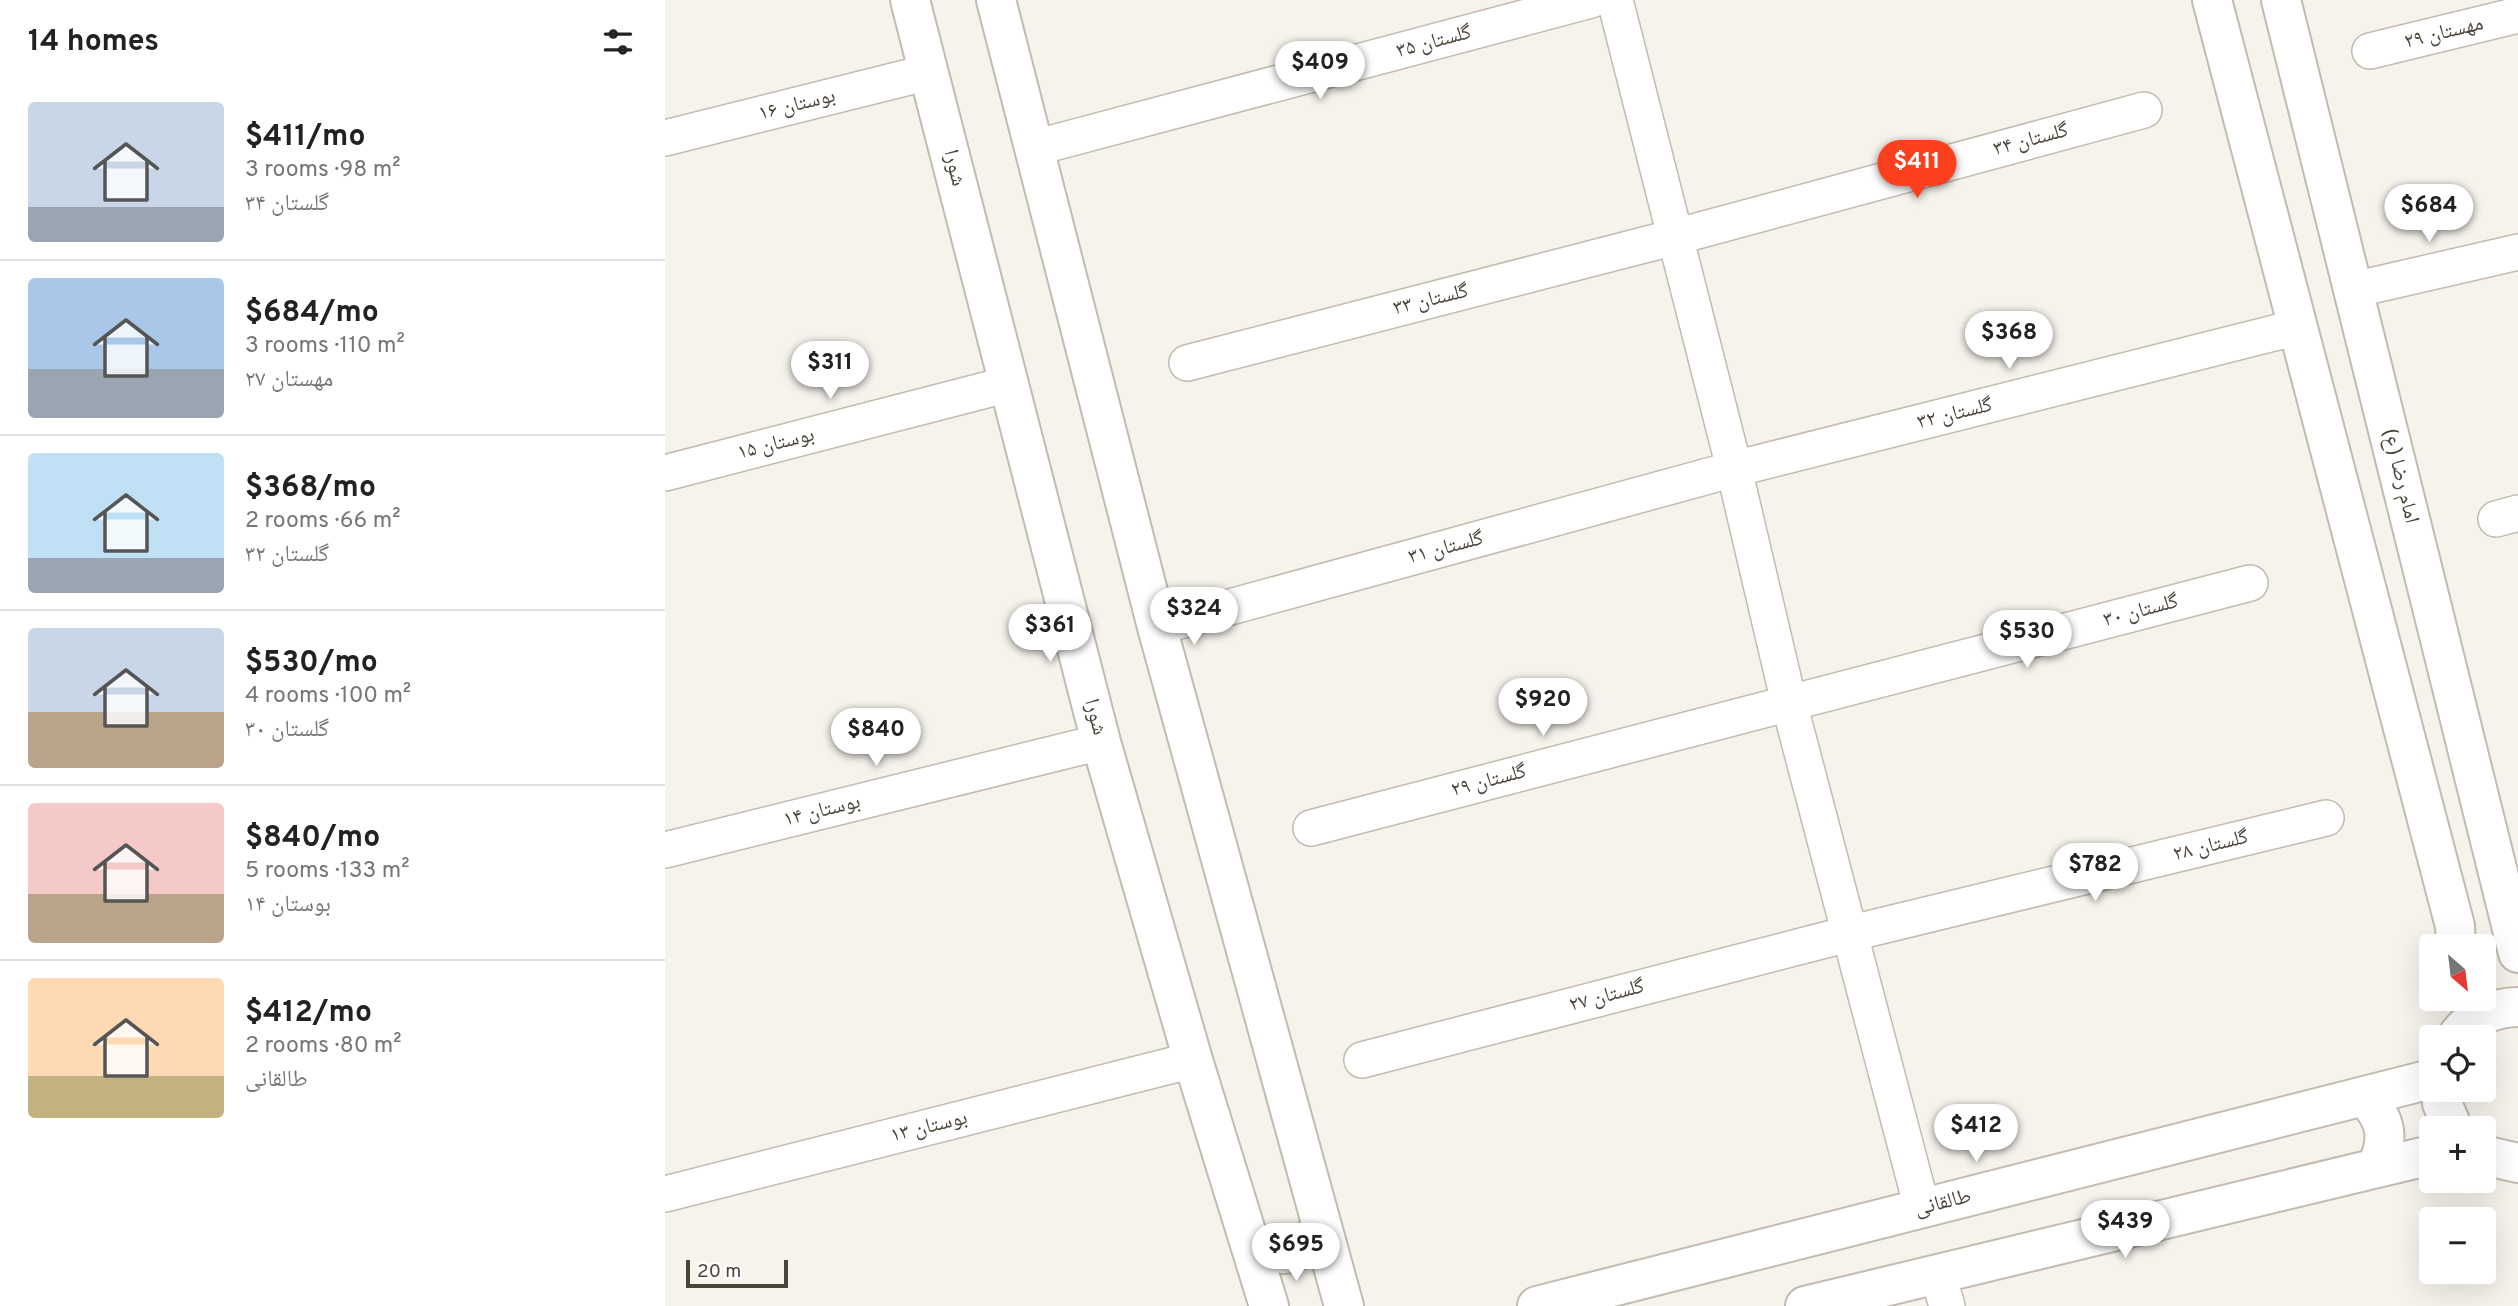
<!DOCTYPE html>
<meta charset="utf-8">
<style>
body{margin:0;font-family:Overpass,"Noto Naskh Arabic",sans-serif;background:#f6f6f6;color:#222;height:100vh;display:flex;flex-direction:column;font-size:26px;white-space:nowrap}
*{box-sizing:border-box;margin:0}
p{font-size:23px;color:#767676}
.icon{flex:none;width:38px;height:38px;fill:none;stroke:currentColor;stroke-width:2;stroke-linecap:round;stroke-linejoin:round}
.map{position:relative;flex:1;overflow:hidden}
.side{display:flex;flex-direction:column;background:#fff;width:665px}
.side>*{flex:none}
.needle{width:46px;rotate:152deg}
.tools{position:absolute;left:1754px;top:934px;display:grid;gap:14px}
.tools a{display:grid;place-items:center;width:77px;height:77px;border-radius:7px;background:#fff;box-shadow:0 7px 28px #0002;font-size:35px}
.scale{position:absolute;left:21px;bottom:18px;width:102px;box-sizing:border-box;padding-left:7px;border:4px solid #4b4439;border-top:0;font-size:19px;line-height:24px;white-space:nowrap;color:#4b4439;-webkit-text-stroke:5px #fff;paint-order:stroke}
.price{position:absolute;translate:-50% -60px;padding:0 16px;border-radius:24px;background:#fff;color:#222;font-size:23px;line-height:46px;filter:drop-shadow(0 2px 4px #0008)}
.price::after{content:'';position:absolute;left:50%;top:42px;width:21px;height:16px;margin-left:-10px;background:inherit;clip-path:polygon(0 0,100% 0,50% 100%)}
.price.on{background:#fc3f1d;color:#fff}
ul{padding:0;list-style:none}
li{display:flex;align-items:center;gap:21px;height:175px;padding:0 28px}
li+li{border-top:2px solid #e0e0e0}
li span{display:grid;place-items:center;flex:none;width:196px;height:140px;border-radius:7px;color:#555}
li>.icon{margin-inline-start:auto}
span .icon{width:84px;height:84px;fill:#fffc;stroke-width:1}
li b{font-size:30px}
h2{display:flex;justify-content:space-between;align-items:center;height:84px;padding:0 28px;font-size:30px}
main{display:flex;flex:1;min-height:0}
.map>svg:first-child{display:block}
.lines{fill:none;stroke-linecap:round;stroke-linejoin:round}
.minor-casing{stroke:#c2bbae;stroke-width:38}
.tertiary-casing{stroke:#c2bbae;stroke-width:42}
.minor{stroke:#fff;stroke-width:35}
.tertiary{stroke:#fff;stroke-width:38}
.labels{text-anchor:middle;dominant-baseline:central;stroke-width:7;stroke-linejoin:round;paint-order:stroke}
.street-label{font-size:21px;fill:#4b4439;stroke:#fff}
</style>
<main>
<section class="side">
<h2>14 homes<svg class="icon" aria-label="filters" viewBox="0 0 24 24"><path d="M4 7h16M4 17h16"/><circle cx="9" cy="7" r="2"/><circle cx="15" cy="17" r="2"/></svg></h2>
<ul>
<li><span style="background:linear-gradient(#c9d6e8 75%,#9aa5b1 0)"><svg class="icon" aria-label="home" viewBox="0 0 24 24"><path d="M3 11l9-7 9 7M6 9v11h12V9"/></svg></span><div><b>$411/mo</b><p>3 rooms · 98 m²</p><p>گلستان ۳۴</p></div></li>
<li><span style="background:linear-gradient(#a9c7e8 65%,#9aa5b1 0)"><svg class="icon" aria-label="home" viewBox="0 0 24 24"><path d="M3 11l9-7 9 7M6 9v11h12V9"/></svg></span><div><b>$684/mo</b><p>3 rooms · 110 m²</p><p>مهستان ۲۷</p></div></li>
<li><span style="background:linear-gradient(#bfe0f5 75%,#9aa5b1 0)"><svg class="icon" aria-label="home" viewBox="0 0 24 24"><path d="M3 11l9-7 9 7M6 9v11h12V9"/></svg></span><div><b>$368/mo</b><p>2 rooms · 66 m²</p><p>گلستان ۳۲</p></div></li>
<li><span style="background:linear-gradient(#c9d6e8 60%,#b9a48a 0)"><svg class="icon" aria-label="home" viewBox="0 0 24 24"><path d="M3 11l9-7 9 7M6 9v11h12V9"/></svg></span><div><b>$530/mo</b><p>4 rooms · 100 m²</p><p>گلستان ۳۰</p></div></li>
<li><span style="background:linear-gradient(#f6c9c9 65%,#b9a48a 0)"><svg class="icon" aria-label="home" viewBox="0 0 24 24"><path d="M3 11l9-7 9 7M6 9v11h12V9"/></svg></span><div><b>$840/mo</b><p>5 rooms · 133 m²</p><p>بوستان ۱۴</p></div></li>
<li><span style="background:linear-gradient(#ffd9b3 70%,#c2b280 0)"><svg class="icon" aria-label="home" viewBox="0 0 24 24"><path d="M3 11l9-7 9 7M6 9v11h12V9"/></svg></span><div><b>$412/mo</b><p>2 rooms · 80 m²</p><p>طالقانی</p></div></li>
</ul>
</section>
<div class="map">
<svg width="1853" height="1306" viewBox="0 0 1853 1306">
<rect width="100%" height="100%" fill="#f6f3ec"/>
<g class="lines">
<defs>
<g id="minor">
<polyline points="950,0 1065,452 1124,703 1257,1208"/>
<polyline points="1705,51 1853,15"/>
<polyline points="0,138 264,72"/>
<polyline points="369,148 926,0"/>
<polyline points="1688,290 1853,252"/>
<polyline points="522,363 1010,237 1479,110"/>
<polyline points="0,473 344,384"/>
<polyline points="1831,519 1853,513"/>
<polyline points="492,627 1069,469 1633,327"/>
<polyline points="646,828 1585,583"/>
<polyline points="0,850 436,742"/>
<polyline points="697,1060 1187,933 1661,818"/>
<polyline points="0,1194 528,1060"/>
<polyline points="1273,1275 1282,1306"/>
</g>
<g id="tertiary">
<polyline points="245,0 436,742 528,1060 604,1306"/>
<polyline points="331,0 492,627 679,1306"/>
<polyline points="1547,0 1790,926 1791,947"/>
<polyline points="1616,0 1853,953"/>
<path d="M1791,1038c13,-20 39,-31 62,-31"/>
<polyline points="1776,1090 1777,1103 1788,1129"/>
<path d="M1700,1097c22,23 25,42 11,71"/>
<polyline points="1818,1155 1853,1163"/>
<path d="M585,1242c31,20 51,15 71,-16"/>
<polyline points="872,1306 1766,1079"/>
<polyline points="1140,1306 1766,1155"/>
</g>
</defs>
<use href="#minor" class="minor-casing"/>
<use href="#tertiary" class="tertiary-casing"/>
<use href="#minor" class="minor"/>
<use href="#tertiary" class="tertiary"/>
</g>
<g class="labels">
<g class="street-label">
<text transform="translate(1779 33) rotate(-14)">مهستان ۲۹</text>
<text transform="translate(769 42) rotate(-15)">گلستان ۳۵</text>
<text transform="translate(132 105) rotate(-14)">بوستان ۱۶</text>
<text transform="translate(1366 140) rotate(-15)">گلستان ۳۴</text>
<text transform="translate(289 168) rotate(76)">شورا</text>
<text transform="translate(766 300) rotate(-14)">گلستان ۳۳</text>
<text transform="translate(1290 414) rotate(-14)">گلستان ۳۲</text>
<text transform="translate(111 444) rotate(-14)">بوستان ۱۵</text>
<text transform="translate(1735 476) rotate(76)">امام رضا (ع)</text>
<text transform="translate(781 548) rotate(-15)">گلستان ۳۱</text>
<text transform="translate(1476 611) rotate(-15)">گلستان ۳۰</text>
<text transform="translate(430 717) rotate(75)">شورا</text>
<text transform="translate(824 781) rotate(-15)">گلستان ۲۹</text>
<text transform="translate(157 811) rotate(-14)">بوستان ۱۴</text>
<text transform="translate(1546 846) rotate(-14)">گلستان ۲۸</text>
<text transform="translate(942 996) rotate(-15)">گلستان ۲۷</text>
<text transform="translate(264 1127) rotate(-14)">بوستان ۱۳</text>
<text transform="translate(1278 1203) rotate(-14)">طالقانی</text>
</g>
</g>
</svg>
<div class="tools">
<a><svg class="needle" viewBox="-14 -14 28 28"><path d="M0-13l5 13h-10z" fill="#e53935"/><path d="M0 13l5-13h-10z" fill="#767676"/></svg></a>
<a><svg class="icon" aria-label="locate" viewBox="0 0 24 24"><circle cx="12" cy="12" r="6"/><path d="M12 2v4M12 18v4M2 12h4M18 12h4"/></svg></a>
<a>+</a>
<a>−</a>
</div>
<div class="scale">20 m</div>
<b class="price" style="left:655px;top:101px">$409</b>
<b class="price on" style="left:1252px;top:200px">$411</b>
<b class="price" style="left:1764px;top:244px">$684</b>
<b class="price" style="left:1344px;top:371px">$368</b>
<b class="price" style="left:165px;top:401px">$311</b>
<b class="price" style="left:529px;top:647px">$324</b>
<b class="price" style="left:385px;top:664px">$361</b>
<b class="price" style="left:1362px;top:670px">$530</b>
<b class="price" style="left:878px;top:738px">$920</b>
<b class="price" style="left:211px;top:768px">$840</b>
<b class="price" style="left:1430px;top:903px">$782</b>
<b class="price" style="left:1311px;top:1164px">$412</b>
<b class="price" style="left:1460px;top:1260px">$439</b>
<b class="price" style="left:631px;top:1283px">$695</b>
</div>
</main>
